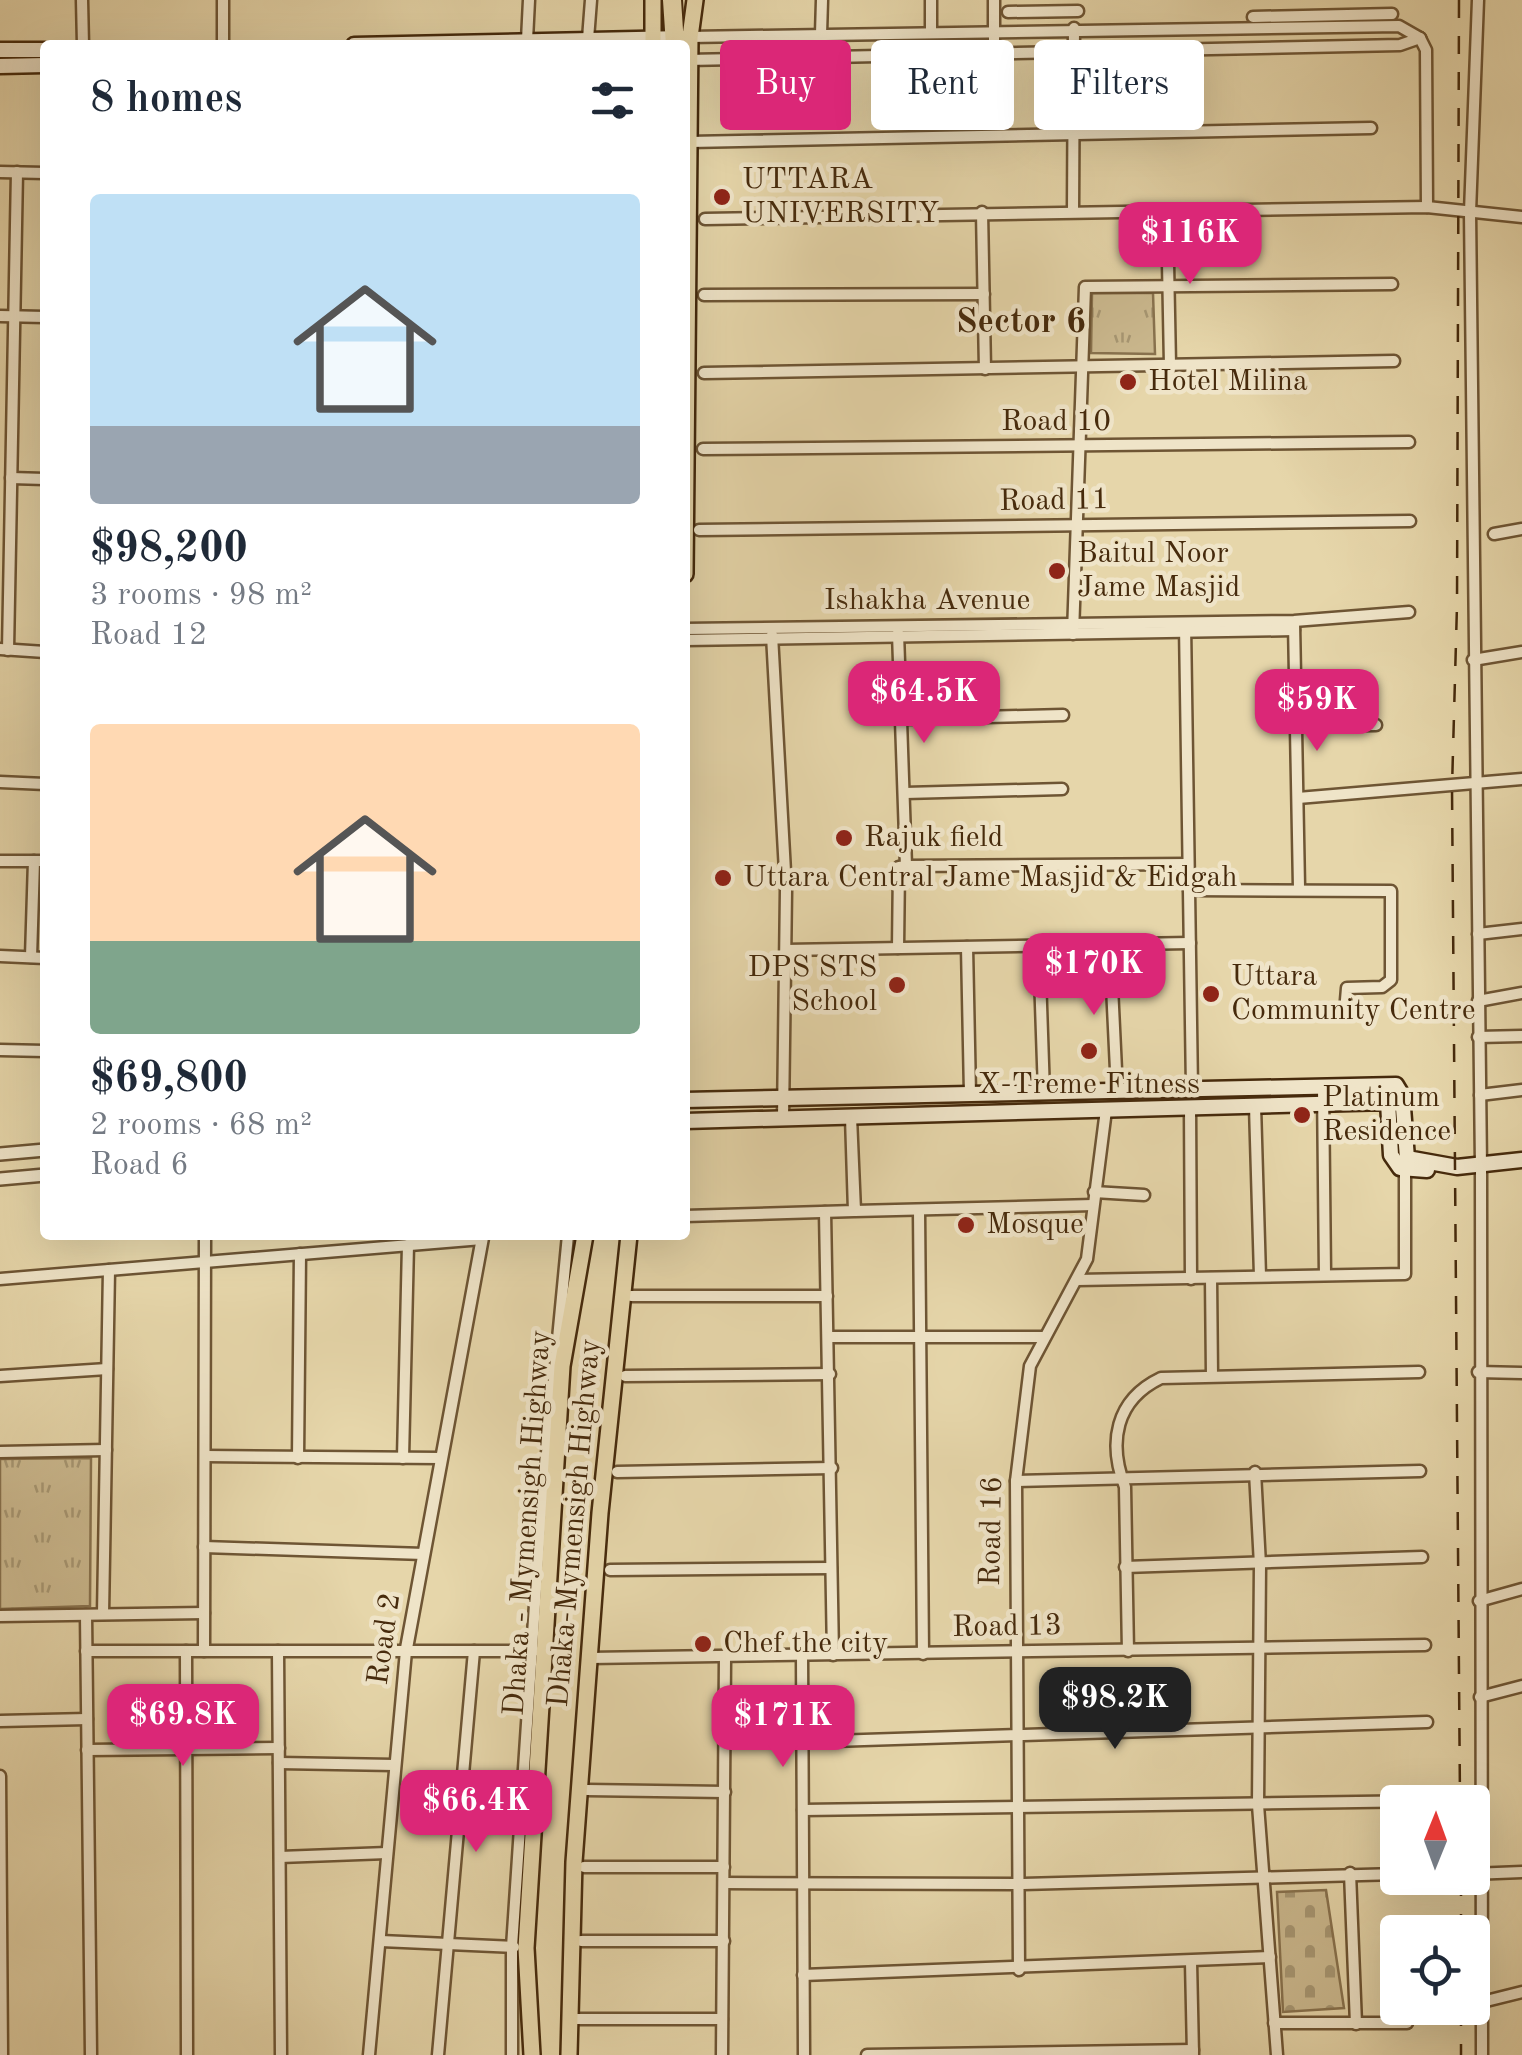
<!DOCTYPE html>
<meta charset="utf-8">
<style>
body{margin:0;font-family:"Old Standard TT",serif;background:#f6f6f7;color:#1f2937;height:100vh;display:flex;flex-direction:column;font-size:38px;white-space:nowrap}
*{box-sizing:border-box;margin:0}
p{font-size:32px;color:#747a83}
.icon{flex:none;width:55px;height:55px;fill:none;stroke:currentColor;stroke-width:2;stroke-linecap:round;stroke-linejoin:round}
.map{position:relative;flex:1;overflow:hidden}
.sheet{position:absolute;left:40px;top:40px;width:650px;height:1200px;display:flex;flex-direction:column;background:#fff;border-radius:10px;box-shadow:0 10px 40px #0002}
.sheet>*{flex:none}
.hud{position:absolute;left:720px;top:40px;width:650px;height:90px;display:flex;gap:20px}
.needle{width:65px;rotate:1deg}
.buttons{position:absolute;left:1380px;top:1785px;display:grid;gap:20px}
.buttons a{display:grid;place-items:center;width:110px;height:110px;border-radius:10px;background:#fff;box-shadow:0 10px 40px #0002;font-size:50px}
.price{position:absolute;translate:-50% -85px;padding:0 22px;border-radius:20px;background:#db2777;color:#fff;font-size:32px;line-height:65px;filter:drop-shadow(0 2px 5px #0008)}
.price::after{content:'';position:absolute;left:50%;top:60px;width:30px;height:22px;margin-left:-15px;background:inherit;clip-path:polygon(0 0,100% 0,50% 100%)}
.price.active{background:#222;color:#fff}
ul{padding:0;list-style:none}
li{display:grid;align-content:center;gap:20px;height:530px;padding:0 50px}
li span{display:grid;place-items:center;height:310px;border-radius:10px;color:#555}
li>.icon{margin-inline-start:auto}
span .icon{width:180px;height:180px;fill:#fffc;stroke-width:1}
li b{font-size:42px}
h2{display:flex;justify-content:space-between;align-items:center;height:120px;padding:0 50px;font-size:42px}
.pill{padding:0 35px;border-radius:10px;background:#fff;box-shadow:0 10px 40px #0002;font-size:35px;line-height:90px}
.pill.active{background:#db2777;color:#fff}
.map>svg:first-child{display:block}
.cemetery{fill:url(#cemetery-stones);stroke:#88724e;stroke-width:2.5}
.park{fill:url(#park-tufts);stroke:#88724e;stroke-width:2.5}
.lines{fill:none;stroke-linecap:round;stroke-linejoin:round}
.minor-casing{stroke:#6e5534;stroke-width:15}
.tertiary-casing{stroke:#6e5534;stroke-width:16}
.secondary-casing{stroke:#462a0c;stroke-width:19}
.trunk-casing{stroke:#462a0c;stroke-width:20}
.motorway-casing{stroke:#462a0c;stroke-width:22}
.minor{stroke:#efe4c8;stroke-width:10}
.tertiary{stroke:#efe4c8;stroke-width:11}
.secondary{stroke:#efe4c8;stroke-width:14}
.trunk{stroke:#e6d6aa;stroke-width:15}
.motorway{stroke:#e6d6aa;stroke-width:18}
.rail{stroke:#462a0c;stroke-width:2.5;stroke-dasharray:18 18;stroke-linecap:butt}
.poi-dot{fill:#8f2418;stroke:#efe4c8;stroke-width:4}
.labels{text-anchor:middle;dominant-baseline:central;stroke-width:9;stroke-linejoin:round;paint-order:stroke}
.poi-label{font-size:30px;fill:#462a0c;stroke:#efe4c8;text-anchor:start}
.street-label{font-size:30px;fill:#462a0c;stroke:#efe4c8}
.quarter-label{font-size:35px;font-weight:bold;fill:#462a0c;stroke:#efe4c8}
</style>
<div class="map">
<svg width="1522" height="2055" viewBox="0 0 1522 2055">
<defs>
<pattern id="cemetery-stones" width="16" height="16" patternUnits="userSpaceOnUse" patternTransform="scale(2.5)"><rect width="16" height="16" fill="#cbb98f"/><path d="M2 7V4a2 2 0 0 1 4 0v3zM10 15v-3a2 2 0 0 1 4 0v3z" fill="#a79773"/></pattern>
<pattern id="park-tufts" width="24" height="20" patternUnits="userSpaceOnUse" patternTransform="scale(2.5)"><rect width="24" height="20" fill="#cbb98f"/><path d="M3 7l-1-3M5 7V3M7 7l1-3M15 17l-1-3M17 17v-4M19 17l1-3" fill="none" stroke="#a79773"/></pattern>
</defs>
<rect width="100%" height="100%" fill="#e6d6aa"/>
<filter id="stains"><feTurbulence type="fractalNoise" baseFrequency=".002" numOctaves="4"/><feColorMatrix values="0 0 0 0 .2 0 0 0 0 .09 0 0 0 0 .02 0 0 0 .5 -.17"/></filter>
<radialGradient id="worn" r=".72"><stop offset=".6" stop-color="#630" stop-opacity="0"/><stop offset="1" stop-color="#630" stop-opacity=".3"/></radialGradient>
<polygon class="cemetery" points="1326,1890 1344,2008 1283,2012 1277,1892"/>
<g class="park">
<polygon points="1092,293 1153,293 1155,354 1091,353"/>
<polygon points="91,1458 90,1606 0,1609 0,1459"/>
</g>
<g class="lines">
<defs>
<g id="minor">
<polyline points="82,0 83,45"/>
<polyline points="931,0 931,31"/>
<polyline points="994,0 994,52"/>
<polyline points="1478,0 1470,212 1481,1166 1482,2055"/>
<polyline points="1008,12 1078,11"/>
<polyline points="1253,17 1392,14"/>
<polyline points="821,34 822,0"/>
<polyline points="690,37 1399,26 1420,38"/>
<polyline points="1420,38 1426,50 1427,207"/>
<polyline points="588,39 591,0"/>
<polyline points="527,40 529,0"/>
<polyline points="223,45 223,0"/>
<polyline points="687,60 1400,45 1420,38"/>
<polyline points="690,142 1371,128"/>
<polyline points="0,172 45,173"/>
<polyline points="1073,211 1074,28"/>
<polyline points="1167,211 1170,365"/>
<polyline points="982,212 985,369"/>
<polyline points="705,219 1427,207 1522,217"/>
<polyline points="704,295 984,294"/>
<polyline points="0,316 45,317"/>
<polyline points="704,373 1394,361"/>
<polyline points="703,449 1409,442"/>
<polyline points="11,478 45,479"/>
<polyline points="699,530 1410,521"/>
<polyline points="1494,534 1522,529"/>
<polyline points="1294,623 1299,887"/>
<polyline points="1185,625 1192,1089"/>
<polyline points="685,629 1294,621 1409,612"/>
<polyline points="1073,634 1085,287 1392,284"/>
<polyline points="772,635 786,890 783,1118"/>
<polyline points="685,640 1294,630"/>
<polyline points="0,649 45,652"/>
<polyline points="8,650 17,172"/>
<polyline points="1473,660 1522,652"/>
<polyline points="903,719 1063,715"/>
<polyline points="1297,726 1376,725"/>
<polyline points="0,782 45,784"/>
<polyline points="905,793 1062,789"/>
<polyline points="1298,798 1522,779"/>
<polyline points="0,861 45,861"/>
<polyline points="906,866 1188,864"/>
<polyline points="1189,890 1391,891 1391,980 1382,987 1347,988 1345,1012"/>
<polyline points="1478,934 1522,929"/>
<polyline points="1110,944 1117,1091"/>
<polyline points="1039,946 1044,1093"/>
<polyline points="967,947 970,1094"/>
<polyline points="898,948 899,867 906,866 898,633"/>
<polyline points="786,950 1190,943"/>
<polyline points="0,956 45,958"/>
<polyline points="31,957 34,861"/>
<polyline points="1478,1001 1522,993"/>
<polyline points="1478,1037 1522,1036"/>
<polyline points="0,1050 45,1051"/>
<polyline points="1323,1087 1325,1275"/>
<polyline points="1480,1095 1522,1090"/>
<polyline points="1255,1106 1260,1276"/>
<polyline points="1190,1108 1191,1279"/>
<polyline points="1094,1192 1144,1195"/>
<polyline points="919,1211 923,1654"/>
<polyline points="825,1212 833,1655"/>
<polyline points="685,1216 854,1211 851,1117 855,1211 1093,1205"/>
<polyline points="1211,1278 1212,1376"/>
<polyline points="0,1279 482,1239"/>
<polyline points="1077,1280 1405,1274 1405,1169"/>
<polyline points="631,1296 827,1296"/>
<polyline points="829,1337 1042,1337"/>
<polyline points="1478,1372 1522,1373"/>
<polyline points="0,1376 107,1369"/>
<polyline points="625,1376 830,1374"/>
<polyline points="0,1452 106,1450"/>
<polyline points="205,1456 441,1458"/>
<polyline points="298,1458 300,1254"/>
<polyline points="403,1458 408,1245"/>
<polyline points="617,1472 832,1468"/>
<polyline points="1255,1472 1260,1565 1258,1805 1277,2055"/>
<polyline points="1016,1481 1420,1471"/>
<polyline points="204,1547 424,1554"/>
<polyline points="1125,1567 1422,1557"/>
<polyline points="610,1570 831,1568"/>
<polyline points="1479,1601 1522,1589"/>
<polyline points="103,1614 109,1270"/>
<polyline points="86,1615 91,2055"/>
<polyline points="0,1616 204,1613"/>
<polyline points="86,1651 534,1651"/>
<polyline points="186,1651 187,2055"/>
<polyline points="204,1651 205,1235"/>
<polyline points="278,1651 281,2055"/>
<path d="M1128,1651l-3,-164c-17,-44 -10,-87 36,-109l258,-6"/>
<polyline points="802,1655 804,2055"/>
<polyline points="590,1658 1425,1645"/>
<polyline points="1480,1697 1522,1686"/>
<polyline points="0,1721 87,1719"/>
<polyline points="802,1742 1427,1722"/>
<polyline points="87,1750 279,1748"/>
<polyline points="279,1763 394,1765"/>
<polyline points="0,1776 2,2055"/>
<polyline points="587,1790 725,1792"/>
<polyline points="803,1810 1428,1801"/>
<polyline points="280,1857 387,1853"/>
<polyline points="584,1867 724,1867"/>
<polyline points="1350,1873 1356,2024"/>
<polyline points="1472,1874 1522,1872"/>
<polyline points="724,1883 1023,1884 1398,1874"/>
<polyline points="381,1941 514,1947"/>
<polyline points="581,1941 724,1941"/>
<polyline points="1191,1962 1193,2054"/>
<polyline points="1019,1970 1016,1481 1030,1366 1087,1259 1106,1110"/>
<polyline points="803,1975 1270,1957"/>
<polyline points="1482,2002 1522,1992"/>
<polyline points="574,2019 722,2019"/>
<polyline points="1274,2023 1407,2023"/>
<polyline points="369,2055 406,1651"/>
<polyline points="438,2055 474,1651"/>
<polyline points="512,2055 512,1947 541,1515 568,1235"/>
<polyline points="722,2055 725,1658"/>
<polyline points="867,2055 1193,2050"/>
</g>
<g id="tertiary">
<polyline points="0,1154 45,1150"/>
<polyline points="0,1179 45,1175"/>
<polyline points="406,1651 483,1235"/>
</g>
<g id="secondary">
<polyline points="354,45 683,38"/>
<polyline points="0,50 45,50"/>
<polyline points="0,66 45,65"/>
<polyline points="685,1100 1396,1085 1402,1095 1407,1158 1457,1167 1522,1160"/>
<polyline points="685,1121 1388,1102 1391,1155 1400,1168 1427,1170"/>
</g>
<g id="trunk">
<polyline points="653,0 653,45"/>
<polyline points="685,574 690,37 695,0"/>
<polyline points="532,2055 526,1948 562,1366 585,1235"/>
<polyline points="569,2055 574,1862 600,1513 629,1235"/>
</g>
<polyline id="motorway" points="672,0 675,45"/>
</defs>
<use href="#minor" class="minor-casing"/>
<use href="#tertiary" class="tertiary-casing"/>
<use href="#secondary" class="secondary-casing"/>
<use href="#trunk" class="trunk-casing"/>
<use href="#motorway" class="motorway-casing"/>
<use href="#minor" class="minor"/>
<use href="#tertiary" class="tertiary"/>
<use href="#secondary" class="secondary"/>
<use href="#trunk" class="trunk"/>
<use href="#motorway" class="motorway"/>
<g class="rail">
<polyline points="1459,0 1457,605 1452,788 1460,1802"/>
<polyline points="1461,1878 1461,1932"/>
<polyline points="1461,2008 1461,2055"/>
</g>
</g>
<g class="poi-dot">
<circle cx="722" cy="197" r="10"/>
<circle cx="1128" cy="382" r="10"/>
<circle cx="1057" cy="571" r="10"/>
<circle cx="844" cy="838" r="10"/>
<circle cx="723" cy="878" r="10"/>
<circle cx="897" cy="985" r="10"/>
<circle cx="1211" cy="994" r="10"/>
<circle cx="1089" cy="1051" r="10"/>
<circle cx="1302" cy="1115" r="10"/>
<circle cx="966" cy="1225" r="10"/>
<circle cx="703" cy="1644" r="10"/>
</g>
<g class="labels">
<g class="poi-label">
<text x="742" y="180">UTTARA<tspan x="742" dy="34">UNIVERSITY</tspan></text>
<text x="1148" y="382">Hotel Milina</text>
<text x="1077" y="554">Baitul Noor<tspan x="1077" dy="34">Jame Masjid</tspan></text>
<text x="864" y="838">Rajuk field</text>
<text x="743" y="878">Uttara Central Jame Masjid &amp; Eidgah</text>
<text x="877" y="968" text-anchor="end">DPS STS<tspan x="877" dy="34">School</tspan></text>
<text x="1231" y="977">Uttara<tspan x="1231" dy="34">Community Centre</tspan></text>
<text x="1089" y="1085" text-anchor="middle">X-Treme Fitness</text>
<text x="1322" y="1098">Platinum<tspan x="1322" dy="34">Residence</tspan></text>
<text x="986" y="1225">Mosque</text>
<text x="723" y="1644">Chef the city</text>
</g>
<g class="street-label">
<text x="1056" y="422">Road 10</text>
<text transform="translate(1054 501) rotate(-1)">Road 11</text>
<text x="927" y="601">Ishakha Avenue</text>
<text transform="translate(528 1523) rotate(-86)">Dhaka - Mymensigh Highway</text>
<text transform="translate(575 1523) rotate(-85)">Dhaka-Mymensigh Highway</text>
<text transform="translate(992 1531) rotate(-89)">Road 16</text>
<text transform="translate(1007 1627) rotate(-1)">Road 13</text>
<text transform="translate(385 1639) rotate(-82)">Road 2</text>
</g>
<g class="quarter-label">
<text x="1021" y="322">Sector 6</text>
</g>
</g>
<rect width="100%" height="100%" filter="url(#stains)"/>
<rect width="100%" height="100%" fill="url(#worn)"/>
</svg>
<div class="buttons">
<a><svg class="needle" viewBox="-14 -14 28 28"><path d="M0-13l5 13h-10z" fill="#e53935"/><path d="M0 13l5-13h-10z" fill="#747a83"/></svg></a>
<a><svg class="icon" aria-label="locate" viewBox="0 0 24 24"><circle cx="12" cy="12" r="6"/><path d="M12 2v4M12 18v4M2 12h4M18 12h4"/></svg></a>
</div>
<b class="price" style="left:1190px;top:287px">$116K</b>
<b class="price" style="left:924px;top:746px">$64.5K</b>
<b class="price" style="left:1317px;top:754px">$59K</b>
<b class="price" style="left:1094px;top:1018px">$170K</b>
<b class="price active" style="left:1115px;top:1752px">$98.2K</b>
<b class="price" style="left:183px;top:1769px">$69.8K</b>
<b class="price" style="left:783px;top:1770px">$171K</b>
<b class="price" style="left:476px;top:1855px">$66.4K</b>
<div class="hud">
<a class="pill active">Buy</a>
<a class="pill">Rent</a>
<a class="pill">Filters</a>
</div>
<section class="sheet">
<h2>8 homes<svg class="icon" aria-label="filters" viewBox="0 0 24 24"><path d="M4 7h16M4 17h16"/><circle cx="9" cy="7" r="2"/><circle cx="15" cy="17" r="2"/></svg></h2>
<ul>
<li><span style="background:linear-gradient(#bfe0f5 75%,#9aa5b1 0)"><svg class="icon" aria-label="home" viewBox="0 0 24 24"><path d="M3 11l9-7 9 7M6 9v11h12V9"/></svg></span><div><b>$98,200</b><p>3 rooms · 98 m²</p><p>Road 12</p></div></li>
<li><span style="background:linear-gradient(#ffd9b3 70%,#7fa58c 0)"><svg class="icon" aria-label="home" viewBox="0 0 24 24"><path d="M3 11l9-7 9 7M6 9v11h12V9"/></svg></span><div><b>$69,800</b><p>2 rooms · 68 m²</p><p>Road 6</p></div></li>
</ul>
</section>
</div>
